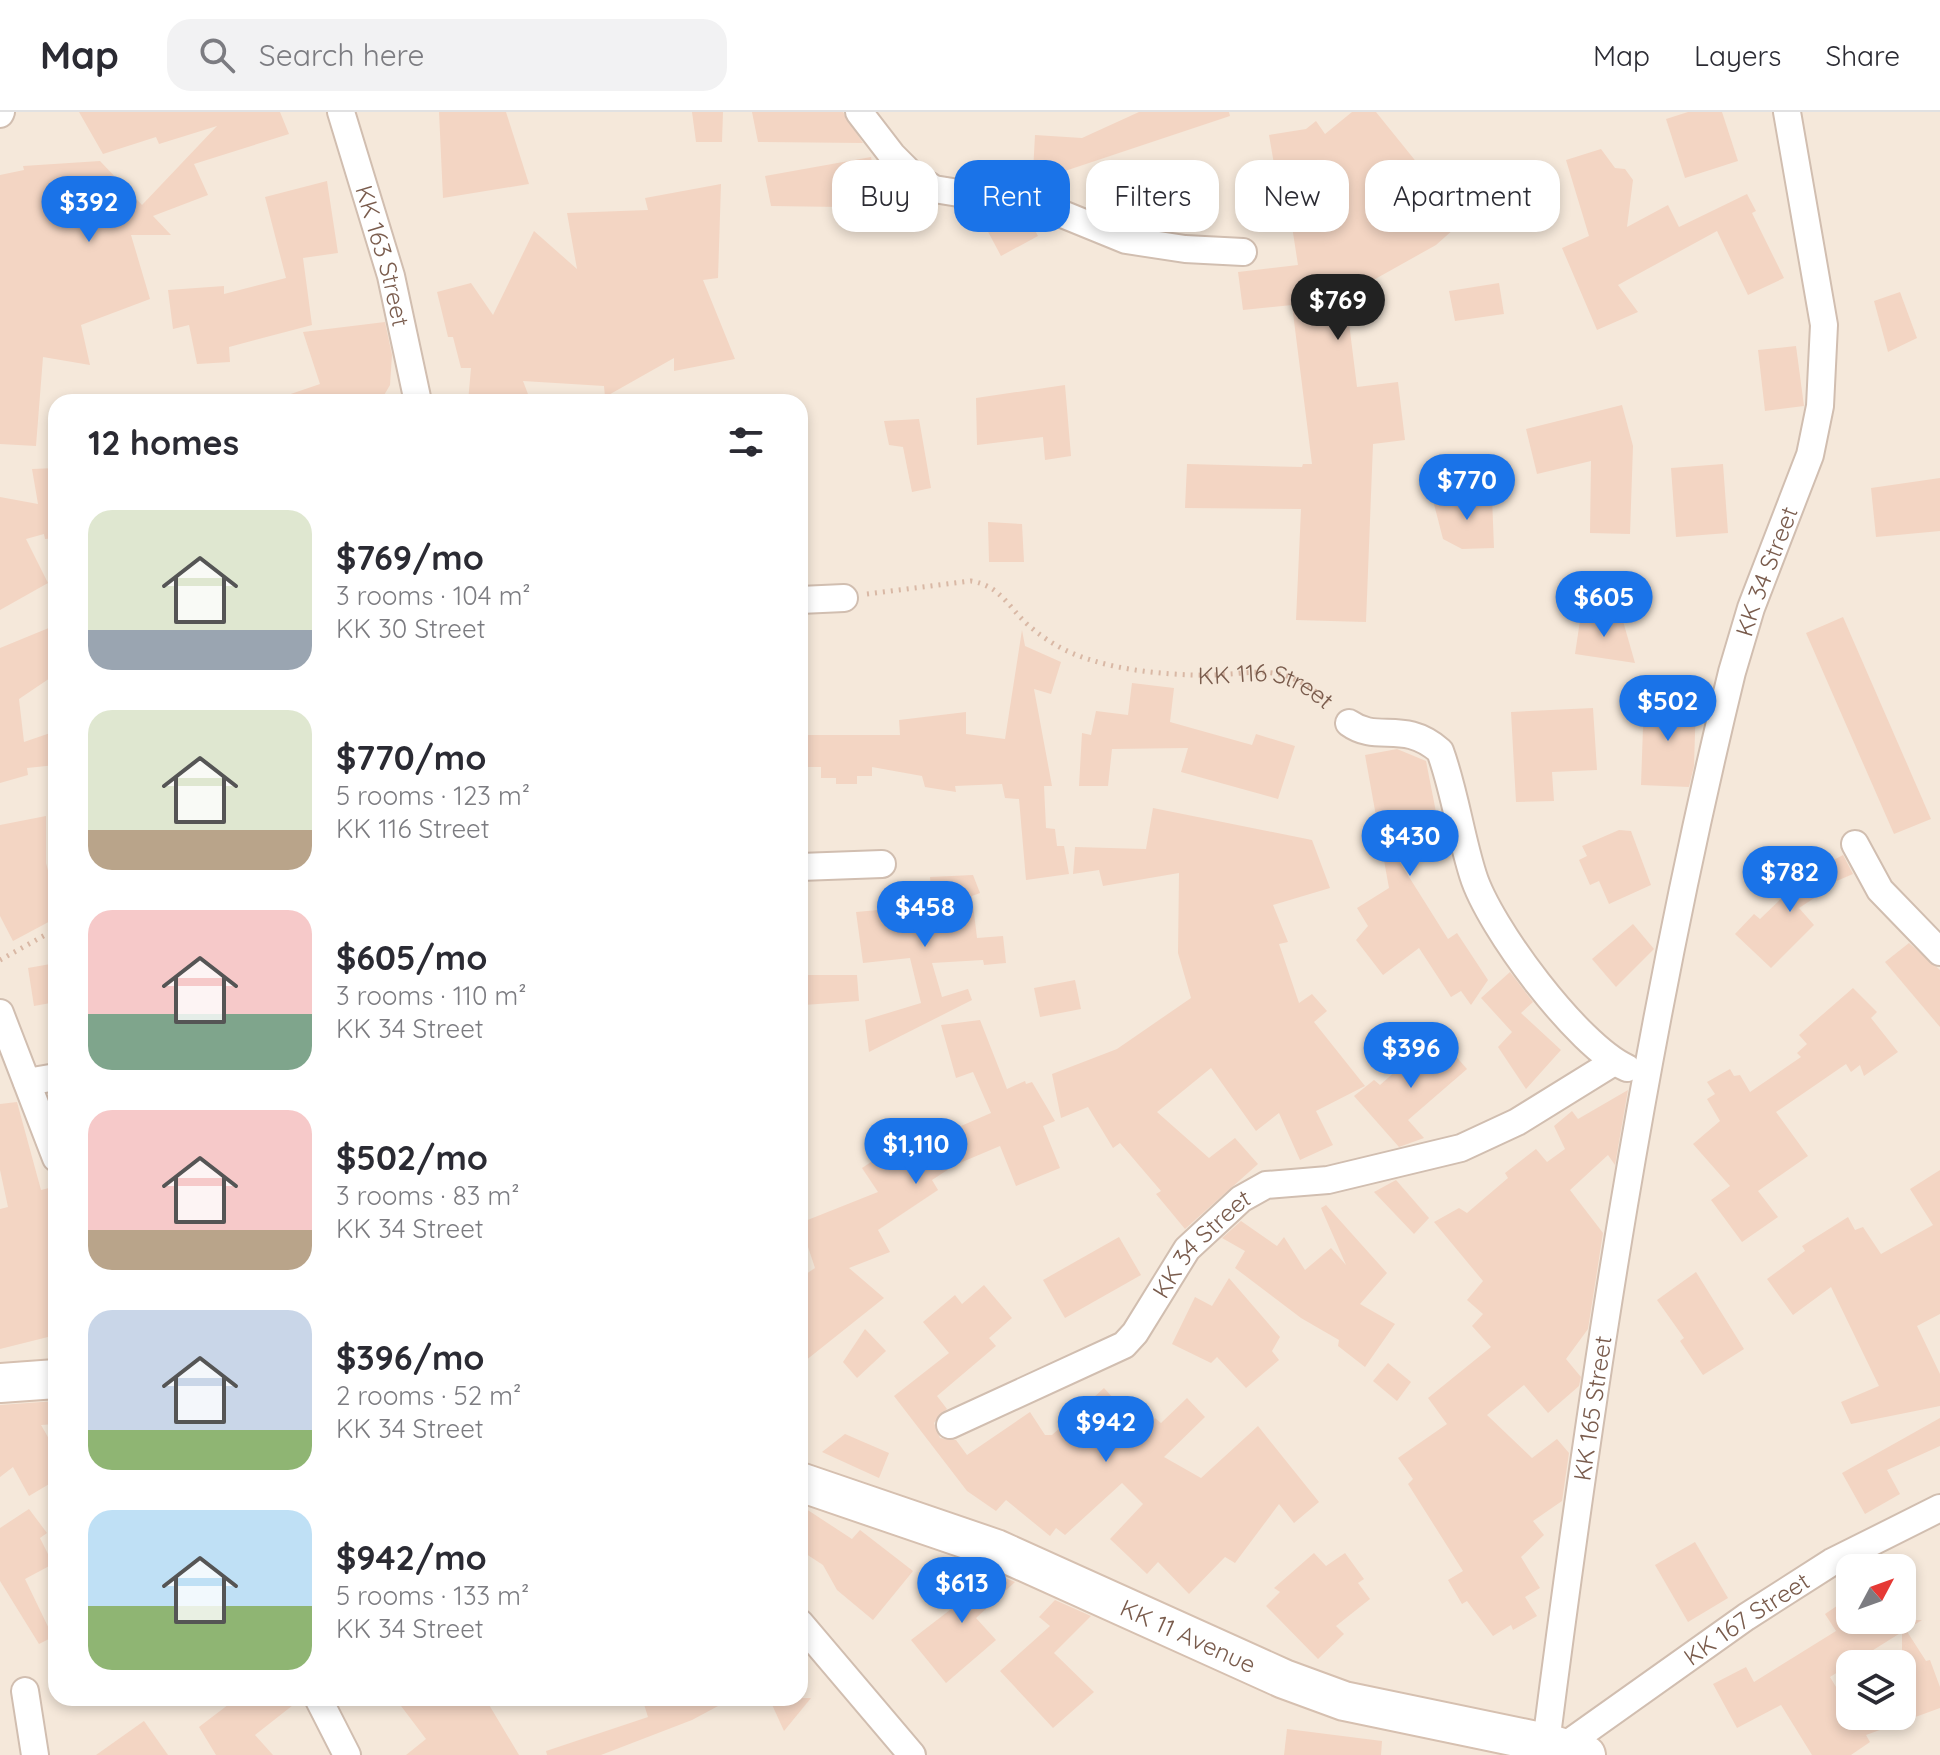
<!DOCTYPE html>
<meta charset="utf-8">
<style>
body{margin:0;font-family:Quicksand,sans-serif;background:#f2f2f3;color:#2b2b33;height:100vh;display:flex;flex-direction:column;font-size:30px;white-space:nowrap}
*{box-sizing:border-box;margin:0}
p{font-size:26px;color:#7c7c81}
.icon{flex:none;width:44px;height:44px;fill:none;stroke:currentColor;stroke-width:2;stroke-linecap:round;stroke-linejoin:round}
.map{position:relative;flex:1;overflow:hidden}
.drawer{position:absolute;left:48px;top:282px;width:760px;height:1312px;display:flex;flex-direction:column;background:#fff;border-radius:24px;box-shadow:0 4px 12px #0003}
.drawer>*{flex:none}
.banner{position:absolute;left:832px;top:48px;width:760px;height:72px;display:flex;gap:16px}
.needle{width:52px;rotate:49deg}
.controls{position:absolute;left:1836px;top:1442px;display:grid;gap:16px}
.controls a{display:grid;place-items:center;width:80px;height:80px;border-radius:16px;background:#fff;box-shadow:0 4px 12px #0003;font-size:40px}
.price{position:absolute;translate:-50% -68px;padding:0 18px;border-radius:28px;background:#1a73e8;color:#fff;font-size:26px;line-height:52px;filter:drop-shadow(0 2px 4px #0008)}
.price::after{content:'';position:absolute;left:50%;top:48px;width:24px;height:18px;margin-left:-12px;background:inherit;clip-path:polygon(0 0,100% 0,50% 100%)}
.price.selected{background:#222;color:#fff}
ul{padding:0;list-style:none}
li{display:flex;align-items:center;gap:24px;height:200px;padding:0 40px}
li span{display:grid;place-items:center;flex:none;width:224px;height:160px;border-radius:24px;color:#555}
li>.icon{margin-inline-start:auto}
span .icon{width:96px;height:96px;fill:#fffc;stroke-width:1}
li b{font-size:34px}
h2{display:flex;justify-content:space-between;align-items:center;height:96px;padding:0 40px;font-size:34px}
.pill{padding:0 28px;border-radius:24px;background:#fff;box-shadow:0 4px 12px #0003;font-size:28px;line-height:72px}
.pill.selected{background:#1a73e8;color:#fff}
header{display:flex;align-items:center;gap:48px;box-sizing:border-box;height:112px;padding:0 40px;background:#fff;border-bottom:2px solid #e1e1e2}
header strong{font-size:38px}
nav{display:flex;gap:44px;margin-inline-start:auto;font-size:28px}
.search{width:560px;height:72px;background:#f2f2f3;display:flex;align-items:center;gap:20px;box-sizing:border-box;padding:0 28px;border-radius:24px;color:#7c7c81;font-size:30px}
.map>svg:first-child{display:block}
.residential{fill:#f5e8da;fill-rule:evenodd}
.building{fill:#f3d5c3;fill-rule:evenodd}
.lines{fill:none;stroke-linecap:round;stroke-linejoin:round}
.minor-casing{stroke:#d1beb0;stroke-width:30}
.secondary-casing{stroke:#d6c0b0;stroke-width:42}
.path{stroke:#d9b8a5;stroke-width:5;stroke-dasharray:2 6;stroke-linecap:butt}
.minor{stroke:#fff;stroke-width:26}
.secondary{stroke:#fff;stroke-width:38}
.labels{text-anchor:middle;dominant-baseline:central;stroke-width:8;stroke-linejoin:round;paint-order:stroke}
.street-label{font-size:24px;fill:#7a5c4d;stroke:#fffaf3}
</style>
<header>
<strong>Map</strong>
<div class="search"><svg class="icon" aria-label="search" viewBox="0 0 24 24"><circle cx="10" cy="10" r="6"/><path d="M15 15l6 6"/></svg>Search here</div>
<nav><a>Map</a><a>Layers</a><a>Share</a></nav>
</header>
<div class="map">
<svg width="1940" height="1643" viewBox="0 0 1940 1643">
<rect width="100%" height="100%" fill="#fdf6ec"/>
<path class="residential" d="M0,0h1940v1643h-1940zM56,290h744v1296h-744zM1850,1456h52v52h-52zM1850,1552h52v52h-52z"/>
<g class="building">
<polygon points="79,0 280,0 289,22 194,52 208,83 153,104 171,123 131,123 150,187 81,213 90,253 43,245 36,334 0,332 0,63 24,58 23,54 100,49 142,93 217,14 159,32 156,25 103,42"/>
<polygon points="439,0 506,0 529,72 443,86"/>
<polygon points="692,0 723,0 722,30 696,30"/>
<polygon points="752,0 843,0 863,31 758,30"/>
<polygon points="1139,0 1229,0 1230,4 1056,62 1033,60 1035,23 1082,26"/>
<polygon points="1352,0 1376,0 1418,52 1432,84 1496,67 1506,103 1454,117 1436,133 1318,199 1347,195 1357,275 1398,270 1405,328 1373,332 1366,510 1296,508 1301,397 1185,396 1187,352 1302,355 1303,352 1312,352 1292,193 1243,198 1238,160 1298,153 1283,56 1275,58 1269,23 1306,17 1316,9 1325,22"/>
<polygon points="1688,0 1722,0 1738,49 1685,66 1666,7"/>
<polygon points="1601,37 1615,56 1625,57 1633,68 1627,115 1668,93 1679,115 1747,82 1756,99 1752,101 1784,166 1748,183 1717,119 1618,173 1638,200 1597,218 1562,136 1589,124 1566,48"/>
<polygon points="871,45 876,71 893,67 903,76 904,98 841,106 841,95 771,94 765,64"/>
<polygon points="1200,55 1203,110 1159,113 1156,58"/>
<polygon points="327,69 338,141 303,146 312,213 229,235 230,250 197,252 189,213 173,217 168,178 224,174 224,182 286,166 265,85"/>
<polygon points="721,72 718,166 703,168 735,247 674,259 674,246 605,285 604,274 523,269 531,290 468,290 471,256 461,256 453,225 448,225 437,180 471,171 493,203 534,119 577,157 567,101 648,98 645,86"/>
<polygon points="1006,105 1030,109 1038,124 1001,144 986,116"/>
<polygon points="1499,171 1504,202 1455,209 1449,179"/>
<polygon points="1900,180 1917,226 1888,240 1874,189"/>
<polygon points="385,210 392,243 390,273 380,290 280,290 279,286 320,272 303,220"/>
<polygon points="1796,234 1804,294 1765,299 1758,238"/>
<polygon points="1065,273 1071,344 1045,348 1043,325 977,333 976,286"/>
<polygon points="1622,293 1633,334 1630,422 1590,421 1591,349 1537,362 1526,317"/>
<polygon points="919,307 931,376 912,380 903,335 889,333 884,309"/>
<polygon points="1723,352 1728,421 1676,425 1671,356"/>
<polygon points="56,356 56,426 45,427 44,422 26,427 48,471 0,498 0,385 38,392 32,357"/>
<polygon points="1940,366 1940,419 1876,425 1871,376"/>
<polygon points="1492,385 1494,436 1462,437 1443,427 1434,392 1447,393 1449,386"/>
<polygon points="988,410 1022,412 1024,450 989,450"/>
<polygon points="1581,502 1623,509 1635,551 1575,542"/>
<polygon points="1843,505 1931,707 1894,722 1806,521"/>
<polygon points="56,513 56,562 19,587 24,630 56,619 56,653 27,656 28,663 0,671 0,536"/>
<polygon points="1022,518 1025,534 1061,550 1051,582 1034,577 1052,674 1044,674 1046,716 1055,717 1057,734 1064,734 1069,762 1026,768 1019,687 1005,686 1002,672 955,674 956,680 925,675 922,664 872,655 872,664 857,664 857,672 836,672 836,666 821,666 821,655 800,655 800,623 900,623 899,608 966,600 966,622 1005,627"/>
<polygon points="1132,571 1174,576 1170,610 1252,633 1256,622 1295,634 1278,687 1181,660 1188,636 1112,637 1108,674 1079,674 1082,621 1091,623 1096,599 1128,603"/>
<polygon points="1644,587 1696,589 1694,654 1689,675 1641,673"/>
<polygon points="1593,596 1597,658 1552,660 1554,689 1516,690 1511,600"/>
<polygon points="1397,637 1426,649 1444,741 1399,749 1448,827 1457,821 1488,868 1471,893 1461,879 1451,885 1419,836 1383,863 1356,828 1368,814 1357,796 1389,776 1365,643"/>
<polygon points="1153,696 1312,728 1330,776 1273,793 1288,830 1279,832 1299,891 1312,882 1327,899 1314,910 1365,974 1316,999 1333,1033 1300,1048 1279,1001 1256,1019 1211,956 1157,1000 1209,1046 1235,1026 1258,1052 1185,1117 1156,1082 1161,1079 1120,1031 1113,1036 1088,995 1061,1006 1052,962 1117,937 1191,886 1178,841 1179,761 1103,774 1099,758 1073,762 1075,735 1146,737"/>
<polygon points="46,704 46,751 56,788 56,806 13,829 0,804 0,713"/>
<polygon points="1619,718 1631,719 1651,773 1609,792 1599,769 1590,773 1579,748 1587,744 1582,734"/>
<polygon points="1843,743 1853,762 1820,776 1822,781 1799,796 1814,813 1771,856 1735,822 1754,802 1760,807 1792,776 1790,771"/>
<polygon points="973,763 980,781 972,784 977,826 1003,824 1006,851 984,853 983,848 932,851 942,885 968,877 972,888 869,940 865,908 921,891 910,846 863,851 856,800 889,797 886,783 931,780 930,765"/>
<polygon points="1633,812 1654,837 1616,875 1592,847"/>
<polygon points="1909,831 1940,858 1940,915 1885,850"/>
<polygon points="56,851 56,890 34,894 28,856"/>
<polygon points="1510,860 1533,890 1521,901 1561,938 1526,977 1498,935 1512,920 1481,886"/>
<polygon points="800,863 857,863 859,889 804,893"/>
<polygon points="1075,868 1081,897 1040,905 1034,876"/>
<polygon points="1853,876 1877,900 1871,906 1898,940 1864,964 1860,953 1851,960 1846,952 1776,1000 1808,1044 1758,1079 1778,1105 1742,1130 1711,1088 1730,1074 1693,1032 1720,1009 1707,987 1715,982 1707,970 1730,957 1734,964 1740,963 1750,980 1801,945 1797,941 1807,932 1799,923"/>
<polygon points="980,908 1007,977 1025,969 1026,972 1032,970 1055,1009 1043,1014 1060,1056 1016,1074 1000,1034 955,1053 932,1068 938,1078 878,1118 890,1140 849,1156 884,1186 800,1253 800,1166 815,1156 800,1111 878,1080 862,1056 877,1046 867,1031 891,1015 902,1032 933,1012 940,1023 991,1001 973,960 956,966 941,913"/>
<polygon points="1437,923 1467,957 1408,1008 1424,1026 1399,1035 1354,984 1374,968 1380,973"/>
<polygon points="1628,978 1615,1053 1608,1043 1570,1078 1603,1121 1588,1217 1566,1247 1581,1265 1579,1274 1548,1301 1524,1273 1487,1303 1532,1346 1557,1327 1569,1341 1562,1389 1533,1409 1544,1423 1521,1445 1540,1476 1525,1485 1537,1504 1513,1518 1511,1513 1493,1524 1467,1489 1462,1492 1448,1468 1463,1459 1408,1372 1413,1367 1398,1346 1447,1312 1428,1286 1491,1235 1472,1214 1483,1202 1467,1188 1483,1169 1434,1110 1459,1096 1467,1101 1508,1066 1505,1061 1536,1037 1547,1050 1565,1037 1554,1014 1572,999 1578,1007"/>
<polygon points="17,990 41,1078 49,1076 56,1092 56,1223 0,1237 0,1097 8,1095 0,1058 0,992"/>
<polygon points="1940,1058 1940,1202 1917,1214 1940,1262 1940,1294 1851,1312 1841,1290 1879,1274 1831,1175 1793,1203 1767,1167 1805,1139 1802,1134 1848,1105 1855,1118 1863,1115 1881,1142 1933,1113 1910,1077"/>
<polygon points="1396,1068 1429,1106 1414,1122 1374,1080"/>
<polygon points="1326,1093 1387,1161 1360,1192 1395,1212 1365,1255 1338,1234 1339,1228 1301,1206 1235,1156 1245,1139 1222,1126 1241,1109 1277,1134 1284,1125 1305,1158 1331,1136 1346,1153 1321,1096"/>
<polygon points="1119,1125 1141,1163 1065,1206 1043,1168"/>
<polygon points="1696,1160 1744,1237 1703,1263 1680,1229 1684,1226 1657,1188"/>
<polygon points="1229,1166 1280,1225 1272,1239 1279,1248 1246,1276 1217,1245 1211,1251 1172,1232 1195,1185 1212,1194"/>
<polygon points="984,1173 1012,1206 989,1226 996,1234 937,1284 947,1297 934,1311 940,1326 956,1328 967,1343 1030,1300 1045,1323 1052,1323 1104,1276 1143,1319 1155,1306 1161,1311 1187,1286 1205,1305 1164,1345 1201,1366 1258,1314 1319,1390 1294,1411 1279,1392 1235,1451 1225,1445 1189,1482 1158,1450 1147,1462 1110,1427 1143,1392 1122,1371 1065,1423 1056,1416 1050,1424 1006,1388 996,1399 967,1379 894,1284 949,1241 923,1210 955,1183 962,1192"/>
<polygon points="865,1217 886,1239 857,1266 843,1250"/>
<polygon points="1388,1251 1411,1270 1397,1289 1373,1269"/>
<polygon points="56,1289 56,1312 41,1313 56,1339 56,1368 29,1384 13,1355 0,1365 0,1293"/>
<polygon points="1940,1306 1940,1334 1887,1358 1900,1382 1865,1402 1842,1361"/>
<polygon points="845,1322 889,1341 879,1366 822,1340"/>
<polygon points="800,1393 852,1427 860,1418 913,1459 873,1508 837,1478 823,1453 800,1438"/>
<polygon points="29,1397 47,1421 40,1426 53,1452 25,1467 53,1525 39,1532 0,1469 0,1416"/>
<polygon points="1695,1430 1728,1486 1688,1510 1655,1453"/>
<polygon points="1314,1441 1326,1454 1345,1441 1364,1467 1358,1471 1370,1487 1336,1514 1344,1522 1318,1547 1266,1494 1280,1480 1274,1476"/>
<polygon points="971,1452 1015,1470 976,1506 996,1528 946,1571 911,1528 972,1481 955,1463"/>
<path d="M1850,1485v23h72l-16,10 20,31 4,-1 10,27v21l-74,27 4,7 -19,13h-39l-31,-50 -44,23 -24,-44 33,-17 8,15 82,-51 -11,-17zM1902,1520v84h-52v-6l-20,-33z"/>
<polygon points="1055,1488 1091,1504 1054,1541 1094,1580 1053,1616 1000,1559 1050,1514 1039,1505"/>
<polygon points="237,1586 302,1586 255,1623 273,1643 216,1643 199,1615"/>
<polygon points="395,1586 485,1586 519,1643 406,1643 426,1627"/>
<polygon points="642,1586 733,1586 692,1608 601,1643 547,1643 546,1639 648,1605"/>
<polygon points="769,1586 811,1586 784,1619"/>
<polygon points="144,1609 168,1643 96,1643"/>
<polygon points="1287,1617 1382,1629 1381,1643 1284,1643"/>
</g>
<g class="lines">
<defs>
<g id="minor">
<path id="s2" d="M341,0l50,164 27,126"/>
<polyline points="859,0 892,43 910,61 934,77 1045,95 1126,128 1185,137 1243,140"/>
<polyline points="0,2 1,0"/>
<polyline points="800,488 844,486"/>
<path d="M1349,611c29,21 54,-4 91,28 15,41 20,83 33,124 16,52 105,171 154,193"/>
<polyline points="1855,732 1880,778 1940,840"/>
<polyline points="800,755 882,752"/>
<polyline points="0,901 56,1046"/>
<polyline points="27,970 56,965"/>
<path id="s3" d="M950,1313l174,-80 11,-12 52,-84 54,-50 25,-14 62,-5 133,-32 56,-26 97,-60"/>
<polyline points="800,1511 912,1643"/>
<polyline points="25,1579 35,1643"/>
<polyline points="318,1586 347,1643"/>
<path id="s4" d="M1546,1631c46,-359 100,-719 186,-1071l19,-64 59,-153 10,-49 4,-81 -37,-213"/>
<path id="s5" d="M1563,1643v-8l183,-130 86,-55 108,-54"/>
</g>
<g id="secondary">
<polyline points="0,1271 56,1267"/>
<path id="s6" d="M800,1370l196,67 288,130 60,22 202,42 40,12"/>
</g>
</defs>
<use href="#minor" class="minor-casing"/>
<use href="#secondary" class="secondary-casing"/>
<g class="path">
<path id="s1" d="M867,482l104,-13c29,5 36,24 56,43 19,17 40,29 64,36 31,10 70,14 103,15 63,2 84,-19 138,30"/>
<polyline points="0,848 56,817"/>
</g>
<use href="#minor" class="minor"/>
<use href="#secondary" class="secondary"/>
</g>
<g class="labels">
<g class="street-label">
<text stroke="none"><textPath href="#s2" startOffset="150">KK 163 Street</textPath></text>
<text stroke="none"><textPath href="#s4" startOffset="1194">KK 34 Street</textPath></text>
<text stroke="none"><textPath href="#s1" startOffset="430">KK 116 Street</textPath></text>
<text stroke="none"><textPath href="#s3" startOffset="320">KK 34 Street</textPath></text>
<text stroke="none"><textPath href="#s4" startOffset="338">KK 165 Street</textPath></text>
<text stroke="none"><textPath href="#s5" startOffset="232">KK 167 Street</textPath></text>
<text stroke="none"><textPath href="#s6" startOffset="418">KK 11 Avenue</textPath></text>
</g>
</g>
</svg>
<div class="controls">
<a><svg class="needle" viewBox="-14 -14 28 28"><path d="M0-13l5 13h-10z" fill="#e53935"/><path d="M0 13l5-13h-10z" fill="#7c7c81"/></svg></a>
<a><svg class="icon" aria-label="layers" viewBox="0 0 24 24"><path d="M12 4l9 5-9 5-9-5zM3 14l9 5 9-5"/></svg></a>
</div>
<b class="price" style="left:89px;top:132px">$392</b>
<b class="price selected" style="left:1338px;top:230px">$769</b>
<b class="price" style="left:1467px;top:410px">$770</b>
<b class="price" style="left:1604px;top:527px">$605</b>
<b class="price" style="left:1668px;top:631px">$502</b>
<b class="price" style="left:1410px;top:766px">$430</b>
<b class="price" style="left:1790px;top:802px">$782</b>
<b class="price" style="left:925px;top:837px">$458</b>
<b class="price" style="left:1411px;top:978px">$396</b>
<b class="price" style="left:916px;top:1074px">$1,110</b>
<b class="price" style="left:1106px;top:1352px">$942</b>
<b class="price" style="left:962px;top:1513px">$613</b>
<div class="banner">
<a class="pill">Buy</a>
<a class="pill selected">Rent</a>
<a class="pill">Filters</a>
<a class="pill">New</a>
<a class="pill">Apartment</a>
</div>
<section class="drawer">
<h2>12 homes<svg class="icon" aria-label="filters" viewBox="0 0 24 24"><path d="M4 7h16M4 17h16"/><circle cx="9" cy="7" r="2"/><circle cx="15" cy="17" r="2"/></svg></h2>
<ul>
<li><span style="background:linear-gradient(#dfe7d0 75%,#9aa5b1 0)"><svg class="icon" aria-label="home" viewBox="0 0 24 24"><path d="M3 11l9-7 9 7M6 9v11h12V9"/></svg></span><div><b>$769/mo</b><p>3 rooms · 104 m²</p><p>KK 30 Street</p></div></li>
<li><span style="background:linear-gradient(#dfe7d0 75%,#b9a48a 0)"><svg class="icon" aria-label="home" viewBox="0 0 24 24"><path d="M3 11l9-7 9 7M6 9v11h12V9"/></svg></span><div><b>$770/mo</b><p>5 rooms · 123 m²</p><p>KK 116 Street</p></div></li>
<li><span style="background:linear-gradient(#f6c9c9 65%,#7fa58c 0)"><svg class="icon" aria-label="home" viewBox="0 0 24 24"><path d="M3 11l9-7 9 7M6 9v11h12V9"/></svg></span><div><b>$605/mo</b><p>3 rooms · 110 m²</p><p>KK 34 Street</p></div></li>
<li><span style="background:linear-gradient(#f6c9c9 75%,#b9a48a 0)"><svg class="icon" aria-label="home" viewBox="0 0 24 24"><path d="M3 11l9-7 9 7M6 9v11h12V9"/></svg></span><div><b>$502/mo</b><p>3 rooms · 83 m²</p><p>KK 34 Street</p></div></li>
<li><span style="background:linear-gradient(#c9d6e8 75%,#8fb573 0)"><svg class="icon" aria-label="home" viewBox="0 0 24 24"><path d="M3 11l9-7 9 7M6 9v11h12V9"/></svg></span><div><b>$396/mo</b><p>2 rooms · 52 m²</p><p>KK 34 Street</p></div></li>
<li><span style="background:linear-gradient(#bfe0f5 60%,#8fb573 0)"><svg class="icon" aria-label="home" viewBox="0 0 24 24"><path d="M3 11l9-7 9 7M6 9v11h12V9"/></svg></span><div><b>$942/mo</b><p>5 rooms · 133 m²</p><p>KK 34 Street</p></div></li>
</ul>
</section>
</div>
